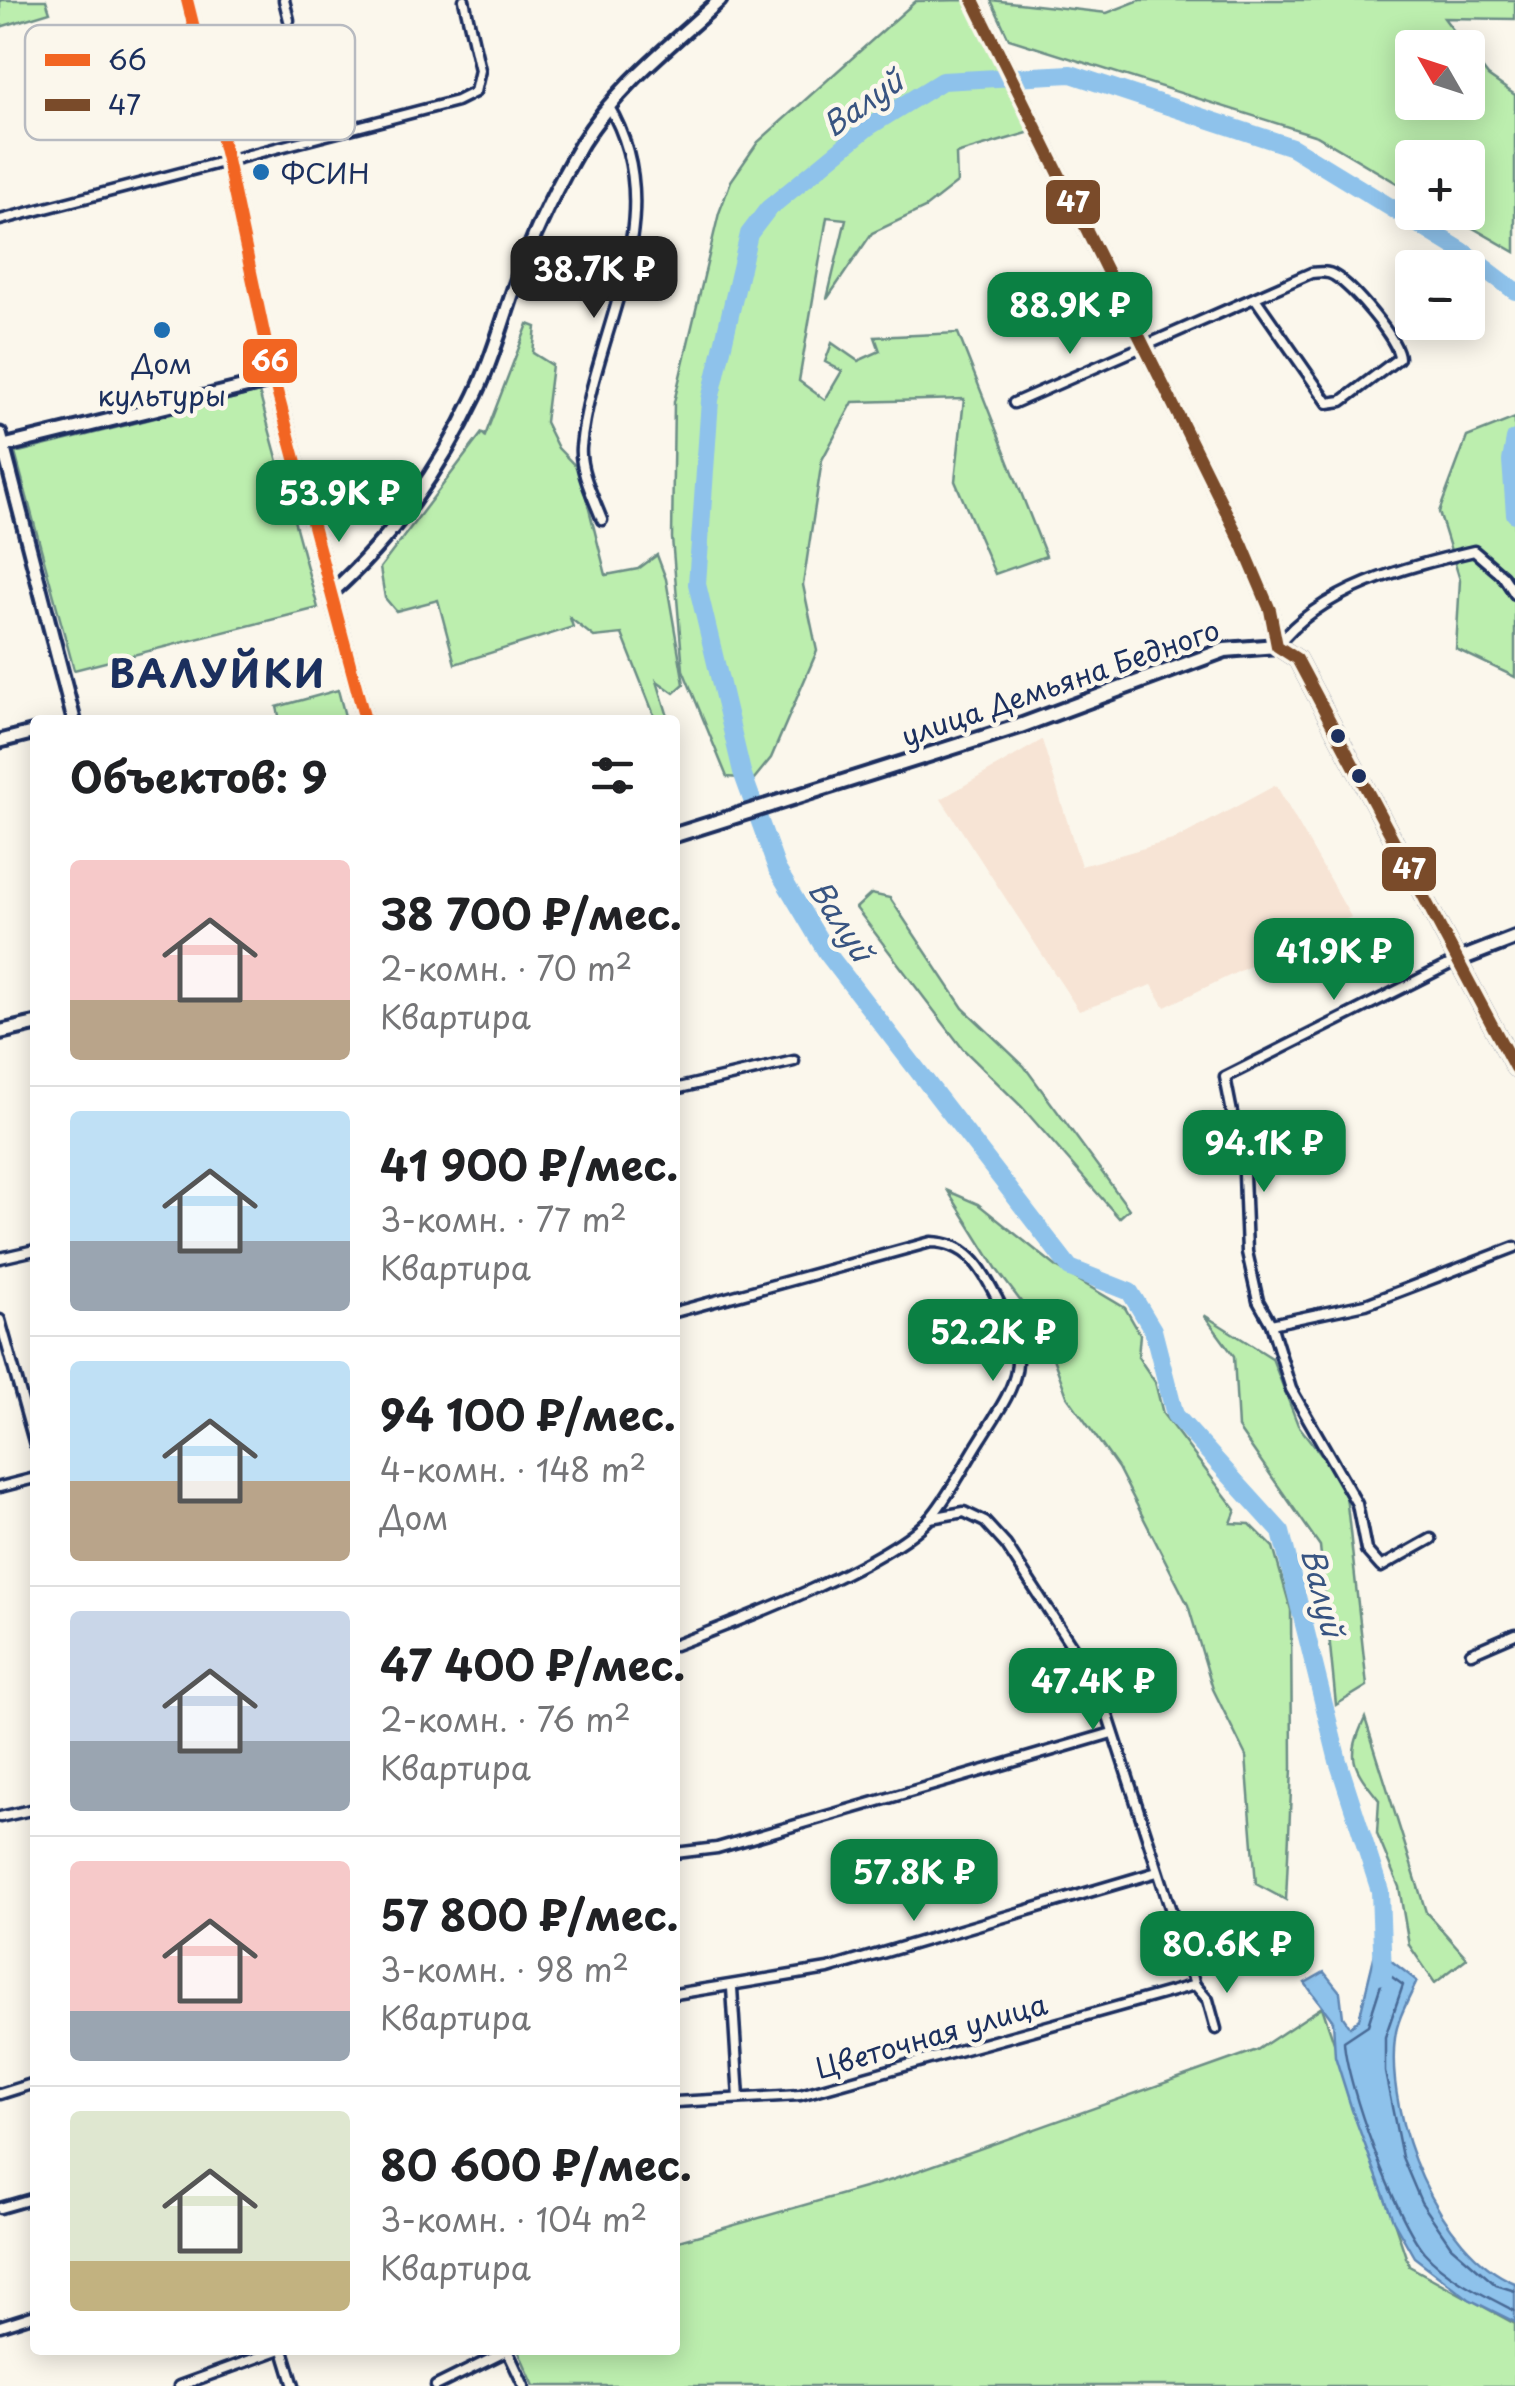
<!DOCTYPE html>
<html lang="ru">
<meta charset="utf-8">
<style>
body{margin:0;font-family:"Playpen Sans",sans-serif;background:#f2f2f2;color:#202124;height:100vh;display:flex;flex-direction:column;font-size:38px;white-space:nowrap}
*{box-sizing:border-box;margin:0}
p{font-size:32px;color:#757577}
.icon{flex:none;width:55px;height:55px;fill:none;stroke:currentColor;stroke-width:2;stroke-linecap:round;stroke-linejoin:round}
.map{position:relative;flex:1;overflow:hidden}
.sheet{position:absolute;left:30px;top:715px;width:650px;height:1640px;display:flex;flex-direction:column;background:#fff;border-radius:10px;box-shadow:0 5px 25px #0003}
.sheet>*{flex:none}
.needle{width:65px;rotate:309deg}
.buttons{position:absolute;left:1395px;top:30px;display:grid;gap:20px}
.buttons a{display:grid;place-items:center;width:90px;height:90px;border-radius:10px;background:#fff;box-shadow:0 5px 25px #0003;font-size:50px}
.price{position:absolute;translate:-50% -85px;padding:0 22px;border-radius:20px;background:#0b8043;color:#fff;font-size:32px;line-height:65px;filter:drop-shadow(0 2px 5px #0008)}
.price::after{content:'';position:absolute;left:50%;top:60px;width:30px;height:22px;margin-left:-15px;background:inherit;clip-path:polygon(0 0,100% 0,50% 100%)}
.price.active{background:#222;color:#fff}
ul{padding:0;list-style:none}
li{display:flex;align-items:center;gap:30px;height:250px;padding:0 40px}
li+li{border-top:2px solid #e0e0e0}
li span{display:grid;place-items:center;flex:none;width:280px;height:200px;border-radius:10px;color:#555}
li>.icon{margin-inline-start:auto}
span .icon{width:120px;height:120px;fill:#fffc;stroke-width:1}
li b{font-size:42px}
h2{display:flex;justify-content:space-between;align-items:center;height:120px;padding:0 40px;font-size:42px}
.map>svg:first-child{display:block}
.built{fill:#f7e4d5}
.green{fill:#bceeae;stroke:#6c8e86;stroke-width:2.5;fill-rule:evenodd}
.water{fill:#8ec2eb;stroke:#6087b3;stroke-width:2.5}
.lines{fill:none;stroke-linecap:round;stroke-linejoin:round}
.shore{stroke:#496a96;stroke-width:2.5}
.river{stroke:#8ec2eb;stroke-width:18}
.street-casing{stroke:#1b2f5e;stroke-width:15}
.secondary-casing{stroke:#1b2f5e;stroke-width:19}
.primary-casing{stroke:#1b2f5e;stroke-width:20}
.street{stroke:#fbf7ec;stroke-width:8}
.secondary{stroke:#fbf7ec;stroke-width:11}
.primary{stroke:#fbf7ec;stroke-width:12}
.bus-1-casing{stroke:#fbf7ec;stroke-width:20}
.bus-2-casing{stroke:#fbf7ec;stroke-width:20}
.bus-1{stroke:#f26522;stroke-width:12}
.bus-2{stroke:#7a4b2a;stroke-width:12}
.poi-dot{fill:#1f6fb2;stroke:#fbf7ec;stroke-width:4}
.bus-dot{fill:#1b2f5e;stroke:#fbf7ec;stroke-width:4}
.labels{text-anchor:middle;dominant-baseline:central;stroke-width:9;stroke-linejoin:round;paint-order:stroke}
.poi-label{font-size:28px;fill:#1b2f5e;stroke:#fbf7ec;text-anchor:start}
.street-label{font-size:28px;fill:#1b2f5e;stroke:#fbf7ec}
.water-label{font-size:30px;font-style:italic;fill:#385481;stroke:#fbf7ec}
.district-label{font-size:38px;font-weight:bold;letter-spacing:2.5px;fill:#1b2f5e;stroke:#fbf7ec}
.key{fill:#fbf7ec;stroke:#b8bbc1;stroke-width:2.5}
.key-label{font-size:28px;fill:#1b2f5e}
.line-badge{stroke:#fbf7ec;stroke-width:4}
.badge-label{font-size:28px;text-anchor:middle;font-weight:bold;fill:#fff}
</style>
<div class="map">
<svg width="1515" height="2386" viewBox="0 0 1515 2386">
<rect width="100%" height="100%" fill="#fbf7ec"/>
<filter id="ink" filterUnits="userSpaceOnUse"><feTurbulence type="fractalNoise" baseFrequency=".01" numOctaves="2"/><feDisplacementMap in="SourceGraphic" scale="20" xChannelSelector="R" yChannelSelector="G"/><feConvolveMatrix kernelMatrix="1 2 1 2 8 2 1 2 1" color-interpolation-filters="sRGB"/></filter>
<g filter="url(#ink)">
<polygon class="built" points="1042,740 1081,866 1176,839 1276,785 1351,917 1165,1007 1152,985 1079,1011 941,799"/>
<g class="green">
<polygon points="0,0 46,0 50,12 0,27"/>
<polygon points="965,0 1031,132 956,154 957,183 925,208 872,233 827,299 846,219 827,217 799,381 825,400 842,371 825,362 832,343 858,361 880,351 875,337 958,333 1046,556 995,574 955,481 964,399 853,402 822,460 803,585 817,651 771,758 754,779 727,777 683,670 672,538 674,402 719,213 731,181 758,142 916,1"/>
<path d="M991,0l116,13 33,-13h375v19l-71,-1 44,58 27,19v157l-68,-39 21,-1v-54h-56v34l-95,-56 -308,-97zM1412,48h56v54h-56z"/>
<polygon points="528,324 536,327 533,353 552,365 545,422 558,448 579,470 606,575 638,569 657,555 666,579 684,684 674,693 657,681 669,720 656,720 622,634 594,637 570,618 573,627 455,664 438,600 396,611 385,598 380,568 482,433 485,436"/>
<polygon points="259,392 318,608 74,670 15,453"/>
<polygon points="1515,418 1515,677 1456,649 1460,580 1439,512 1467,437"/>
<polygon points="338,690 346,720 280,720 277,707"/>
<polygon points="871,894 890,898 963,1008 1024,1066 1129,1209 1119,1218 1022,1107 963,1049 856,908"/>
<polygon points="948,1191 978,1204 1058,1268 1125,1308 1140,1334 1138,1357 1155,1382 1163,1414 1236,1510 1231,1523 1250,1524 1273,1547 1291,1610 1292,1768 1286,1900 1256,1884 1246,1756 1213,1689 1188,1605 1118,1468 1067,1396 1043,1331 998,1271"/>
<polygon points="1204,1315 1272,1358 1298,1425 1345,1486 1367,1686 1336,1705 1320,1546 1238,1428 1234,1356"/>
<path d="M1365,1718l61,194 41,46 -32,25 -26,-38 -10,-58 -22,-53 2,-34c-27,-34 -33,-41 -14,-82z"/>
<polygon points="1322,2007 1409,2266 1515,2324 1515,2386 534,2386 518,2350 675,2350 675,2242 892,2180 1257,2050"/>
</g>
<path class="water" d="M1376,1949l41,32c-8,18 -20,38 -22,57 -10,79 43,214 120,245v39l-46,-23 -55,-42 -21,-37 -41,-110 -17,-54 -2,-35 -28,-38 19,-11 16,20 3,25 7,10 9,-8z"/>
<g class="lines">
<path class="shore" d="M1515,2291l-19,-6 -45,-39 -30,-44 -19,-45 -17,-85v-35l18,-52 -18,-13 -17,53 -24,16c2,43 52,178 80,211 23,26 60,43 91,59"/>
<g class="river">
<polyline points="1515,439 1511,461 1515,514"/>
<polyline points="1383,1976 1380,1891 1338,1761 1281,1532 1175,1415 1153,1330 1130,1292 1070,1268 827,953 777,869 742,772 697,584 710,400 749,234 768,209 868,127 942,81 1071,74 1292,147 1462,251 1515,291"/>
</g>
<defs>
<g id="street">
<polyline points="187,0 227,160 274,380"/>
<polyline points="284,0 289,20"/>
<polyline points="0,220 457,101 475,92 480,70 464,0"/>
<path d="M1014,403l297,-130c8,-1 17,-2 24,3 17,10 64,64 64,82l-57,43 -14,2 -73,-105"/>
<path d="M602,520c-8,-21 -23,-50 -21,-73 11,-115 95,-229 27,-342"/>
<path d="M1277,646c44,-58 129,-79 197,-95l29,25 12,18"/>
<polyline points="675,1089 794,1061"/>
<polyline points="0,1258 35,1250"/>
<path d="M675,1312l256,-70c39,1 51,28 68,60 33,64 17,81 -18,137 -16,25 -30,54 -49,77 -40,47 -196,106 -257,129"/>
<polyline points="0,1320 35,1445"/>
<polyline points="1271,1324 1366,1304 1515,1247"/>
<polyline points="0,1487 35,1478"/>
<polyline points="930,1518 964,1512 985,1522 1006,1545 1099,1688 1195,1985 1208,2000 1216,2029"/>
<polyline points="1431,1539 1381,1567 1366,1550 1357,1504 1291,1389 1271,1324 1258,1301 1247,1252 1244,1174 1225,1077 1458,960"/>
<polyline points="1471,1653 1515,1634"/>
<polyline points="0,1817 35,1809"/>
<polyline points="675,1853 717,1848 1112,1733"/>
<polyline points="732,1988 739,2098"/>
<polyline points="675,1994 828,1969 1157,1872"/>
<polyline points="0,2094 35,2083"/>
<polyline points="675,2102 800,2095 1195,1985"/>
<polyline points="0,2208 35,2198"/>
<polyline points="0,2326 35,2315"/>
<polyline points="283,2350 294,2386"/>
<polyline points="507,2350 524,2386"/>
<polyline points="179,2386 278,2350"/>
<polyline points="436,2386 507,2351"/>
</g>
<g id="secondary">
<polyline points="973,0 1243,546 1270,610 1277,646"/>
<polyline points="0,434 74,720"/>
<polyline points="0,447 274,380 365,720"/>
<path d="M331,593c60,-53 110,-125 144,-197 20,-41 30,-86 47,-129 16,-43 37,-85 60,-124 35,-57 89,-98 138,-143"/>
<polyline points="0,741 35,732"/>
</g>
<g id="primary">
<polyline points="675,835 1020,726 1225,650 1277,646 1297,659 1515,1068"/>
<polyline points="1458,960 1515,938"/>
<polyline points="0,1032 35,1024"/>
</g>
</defs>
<use href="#street" class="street-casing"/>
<use href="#secondary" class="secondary-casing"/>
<use href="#primary" class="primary-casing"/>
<use href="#street" class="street"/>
<use href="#secondary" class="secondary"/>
<use href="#primary" class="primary"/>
<defs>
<polyline id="bus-1" points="187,0 227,160 274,380 365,720"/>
<polyline id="bus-2" points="973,0 1243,546 1270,610 1277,646 1297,659 1515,1068"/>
</defs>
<use href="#bus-1" class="bus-1-casing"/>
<use href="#bus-2" class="bus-2-casing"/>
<use href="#bus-1" class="bus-1"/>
<use href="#bus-2" class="bus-2"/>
</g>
</g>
<g class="poi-dot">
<circle cx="261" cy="172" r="10"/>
<circle cx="162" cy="330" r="10"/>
</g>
<g class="bus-dot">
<circle cx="1338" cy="736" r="9"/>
<circle cx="1359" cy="776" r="9"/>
</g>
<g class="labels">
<g class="poi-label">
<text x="281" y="172">ФСИН</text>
<text x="162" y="362" text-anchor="middle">Дом<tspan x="162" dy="32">культуры</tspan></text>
</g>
<g class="street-label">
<text transform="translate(1060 682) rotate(-19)">улица Демьяна Бедного</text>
<text transform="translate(931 2035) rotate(-16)">Цветочная улица</text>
</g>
<g class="water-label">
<text transform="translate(862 102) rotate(-35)">Валуй</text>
<text transform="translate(842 920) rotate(57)">Валуй</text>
<text transform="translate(1324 1592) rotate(76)">Валуй</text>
</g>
<g class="district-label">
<text x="218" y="672">ВАЛУЙКИ</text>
</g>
</g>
<rect x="25" y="25" width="330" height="115" rx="15" class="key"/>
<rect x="45" y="54" width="45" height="12" fill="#f26522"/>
<rect x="45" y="99" width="45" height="12" fill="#7a4b2a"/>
<g class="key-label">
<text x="108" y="70">66</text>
<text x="108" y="115">47</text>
</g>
<g class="line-badge">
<rect x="1044" y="178" width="58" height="48" rx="10" fill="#7a4b2a"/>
<rect x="241" y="337" width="58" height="48" rx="10" fill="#f26522"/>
<rect x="1380" y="845" width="58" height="48" rx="10" fill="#7a4b2a"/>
</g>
<g class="badge-label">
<text x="1073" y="212">47</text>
<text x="270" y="371">66</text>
<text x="1409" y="879">47</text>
</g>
</svg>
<div class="buttons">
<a><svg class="needle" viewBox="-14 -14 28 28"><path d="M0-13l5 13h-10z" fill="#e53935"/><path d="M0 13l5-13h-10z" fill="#757577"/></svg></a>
<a>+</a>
<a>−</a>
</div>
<b class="price active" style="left:594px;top:321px">38.7K ₽</b>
<b class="price" style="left:1070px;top:357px">88.9K ₽</b>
<b class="price" style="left:339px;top:545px">53.9K ₽</b>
<b class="price" style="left:1334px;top:1003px">41.9K ₽</b>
<b class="price" style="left:1264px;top:1195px">94.1K ₽</b>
<b class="price" style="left:993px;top:1384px">52.2K ₽</b>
<b class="price" style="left:1093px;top:1733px">47.4K ₽</b>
<b class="price" style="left:914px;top:1924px">57.8K ₽</b>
<b class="price" style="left:1227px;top:1996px">80.6K ₽</b>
<section class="sheet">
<h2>Объектов: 9<svg class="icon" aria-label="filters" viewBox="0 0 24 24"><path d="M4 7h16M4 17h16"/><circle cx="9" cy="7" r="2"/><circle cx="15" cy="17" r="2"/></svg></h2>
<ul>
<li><span style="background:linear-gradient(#f6c9c9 70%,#b9a48a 0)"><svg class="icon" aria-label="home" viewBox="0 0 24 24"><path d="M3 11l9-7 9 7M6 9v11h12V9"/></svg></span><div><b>38 700 ₽/мес.</b><p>2-комн. · 70 m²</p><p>Квартира</p></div></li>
<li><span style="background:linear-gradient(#bfe0f5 65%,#9aa5b1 0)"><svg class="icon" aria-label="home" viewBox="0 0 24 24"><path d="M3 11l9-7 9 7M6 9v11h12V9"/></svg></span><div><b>41 900 ₽/мес.</b><p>3-комн. · 77 m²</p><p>Квартира</p></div></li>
<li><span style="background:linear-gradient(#bfe0f5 60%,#b9a48a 0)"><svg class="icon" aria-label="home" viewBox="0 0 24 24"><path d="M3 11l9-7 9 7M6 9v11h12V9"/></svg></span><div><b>94 100 ₽/мес.</b><p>4-комн. · 148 m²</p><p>Дом</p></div></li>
<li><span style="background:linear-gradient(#c9d6e8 65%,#9aa5b1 0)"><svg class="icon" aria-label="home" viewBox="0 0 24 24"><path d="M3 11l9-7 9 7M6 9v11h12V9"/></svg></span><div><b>47 400 ₽/мес.</b><p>2-комн. · 76 m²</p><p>Квартира</p></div></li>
<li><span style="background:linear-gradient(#f6c9c9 75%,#9aa5b1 0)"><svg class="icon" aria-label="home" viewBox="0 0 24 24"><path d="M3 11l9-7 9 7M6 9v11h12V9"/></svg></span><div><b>57 800 ₽/мес.</b><p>3-комн. · 98 m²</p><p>Квартира</p></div></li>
<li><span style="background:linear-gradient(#dfe7d0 75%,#c2b280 0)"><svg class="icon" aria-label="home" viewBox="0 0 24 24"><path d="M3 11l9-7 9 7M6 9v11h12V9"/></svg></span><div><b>80 600 ₽/мес.</b><p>3-комн. · 104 m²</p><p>Квартира</p></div></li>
</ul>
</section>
</div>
